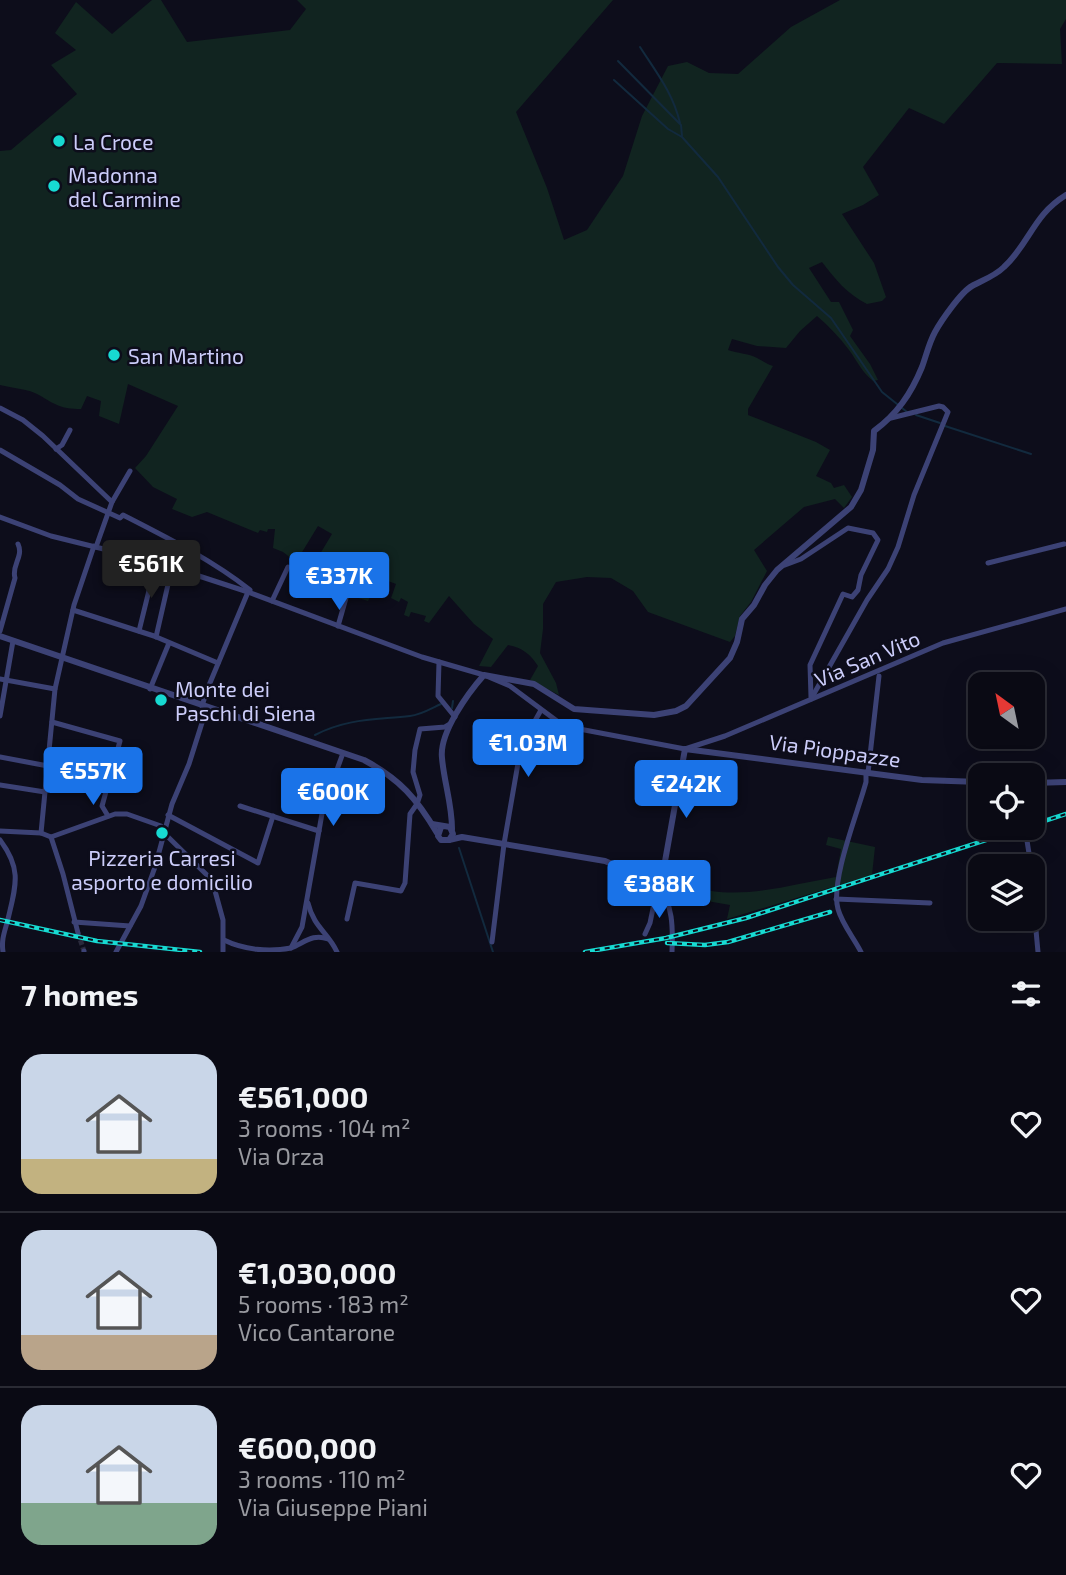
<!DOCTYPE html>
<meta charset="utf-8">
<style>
body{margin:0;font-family:"Exo 2",sans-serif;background:#13131d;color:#f1f3f6;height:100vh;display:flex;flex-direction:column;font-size:26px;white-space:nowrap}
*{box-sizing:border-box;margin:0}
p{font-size:23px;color:#999aa0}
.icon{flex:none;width:38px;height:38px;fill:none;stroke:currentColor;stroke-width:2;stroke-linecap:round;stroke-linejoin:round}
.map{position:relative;height:952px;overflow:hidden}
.sheet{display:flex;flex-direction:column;background:#0a0a14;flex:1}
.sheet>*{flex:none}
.needle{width:46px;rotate:327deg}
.tools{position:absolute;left:968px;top:672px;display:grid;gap:14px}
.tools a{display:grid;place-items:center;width:77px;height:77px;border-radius:14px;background:#0a0a14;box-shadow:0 7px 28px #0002,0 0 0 2px #2a2b34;font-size:35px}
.price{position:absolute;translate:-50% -60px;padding:0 16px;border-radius:7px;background:#1a73e8;color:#fff;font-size:23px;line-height:46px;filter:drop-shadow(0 2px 4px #0008)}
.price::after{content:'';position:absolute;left:50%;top:42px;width:21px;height:16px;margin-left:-10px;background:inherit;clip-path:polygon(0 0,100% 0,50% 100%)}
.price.active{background:#222;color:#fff}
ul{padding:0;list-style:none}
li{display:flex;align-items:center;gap:21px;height:175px;padding:0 21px}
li+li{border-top:2px solid #2a2b34}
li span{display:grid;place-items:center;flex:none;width:196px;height:140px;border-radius:21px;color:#555}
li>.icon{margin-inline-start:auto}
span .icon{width:84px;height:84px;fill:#fffc;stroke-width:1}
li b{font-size:30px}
h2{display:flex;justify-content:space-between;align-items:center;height:84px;padding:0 21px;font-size:30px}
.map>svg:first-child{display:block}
.green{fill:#112420}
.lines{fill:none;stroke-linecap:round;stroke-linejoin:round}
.stream{stroke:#122a3e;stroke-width:2}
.minor-tunnel{stroke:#2a2a3c;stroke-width:5;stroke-dasharray:5 2.5;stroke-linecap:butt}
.minor{stroke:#3c4275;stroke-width:5}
.tertiary{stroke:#3c4275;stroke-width:6}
.rail-casing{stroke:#17dad2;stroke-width:4.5}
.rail{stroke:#0d0d1b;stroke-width:2;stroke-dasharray:5;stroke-linecap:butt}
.poi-dot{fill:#17dad2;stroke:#0d0d1b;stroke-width:2.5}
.labels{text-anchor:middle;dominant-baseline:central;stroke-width:5;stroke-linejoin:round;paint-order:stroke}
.poi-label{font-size:21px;fill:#cccdfa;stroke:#0d0d1b;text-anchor:start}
.street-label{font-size:21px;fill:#cccdfa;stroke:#0d0d1b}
</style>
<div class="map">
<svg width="1066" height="952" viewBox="0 0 1066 952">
<rect width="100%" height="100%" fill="#0d0d1b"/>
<g class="green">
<path d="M152,0h9l26,42 103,-12 16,-21 -9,-9h316l-97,112 31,76 17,52 23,-10 36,-54 19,-60 26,-50 19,-4 22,11 29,1 53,-47 49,-27h226v19l-6,10 2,35 -65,-1 -53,61 -35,-16 -46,59 16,28 -16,10 -21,9 32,49 12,34 -4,4 -15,3c-20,-10 -32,-25 -45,-42l-13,6 22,34h8l14,28 -3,6 20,28 8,16 -5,1c-11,-9 -16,-20 -24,-31 -10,-13 -20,-24 -32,-34l-17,15 -14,17 -29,-2 -25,-7 -4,11c8,3 23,4 29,8 6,3 10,6 16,8l-25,43v6l68,27 14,8 -14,26 15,7 3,5 10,-3 8,12 -8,11 -9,-9 -31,8 -50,43 13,21 -16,31 -11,14 -5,20 -5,6 -82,-30 -15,-21 -22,-13 -24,-1 -31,5 -13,22v25l-3,24 16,30 3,12 -29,-15 8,-14c-8,-12 -15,-18 -30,-21l-17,22 -12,-1 14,-27 -19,-15 -25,-28 -20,27 -5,-2 2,-5 -15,-4 -2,5 -5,-2 4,-13 -7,-4 -2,4 -8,-4 5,-14 -8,-3 -7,13 -8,-3 -5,10 -19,-6 10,-26 -9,-4 -5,12 -11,-2 -21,-10 4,-11h3l12,-20 -14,-8 -22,36 -13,-10 -10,-4 2,-19h-7l-1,3 -7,-2 -2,3 -51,-21 -15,5 -20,-8 5,-10 -24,-12 -18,-19 11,-12 32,-50 -50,-22 -9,40 -20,-8 2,-15 -14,-5 -6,13c-20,0 -25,-4 -42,-14 -10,-6 -27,-7 -39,-10v-234l11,-1 66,-56 -26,-29 25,-15 -21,-17 21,-31 36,32z"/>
<path d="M828,837l47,10 -3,28 -145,44 3,-14 -46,-8 5,-11c50,16 98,-1 147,-9l5,-28 -15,-4z"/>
</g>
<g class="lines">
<g class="stream">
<path d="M640,47c16,25 33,46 40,76"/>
<polyline points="618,61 681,125 682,136"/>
<polyline points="614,80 668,129 682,137 718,177 778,267 793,285 831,318 882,392 907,412"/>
<polyline points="916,415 940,423"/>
<polyline points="945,426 1031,454"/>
<polyline points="452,708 453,701"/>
<path d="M315,735c33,-17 61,-15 95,-19 11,-1 22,-8 31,-12"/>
<polyline points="459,848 493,952"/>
</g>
<polyline class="minor-tunnel" points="78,933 84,951"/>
<g class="minor">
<polyline points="0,408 23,420 43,436 112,502"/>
<polyline points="56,449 62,445 70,430"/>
<path d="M0,450l60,35 18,14 42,19 3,-3c43,22 89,45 127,75"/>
<polyline points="0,517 51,536 156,562 248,592 422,657 484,675 510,686 561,724 574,728 685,749 725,736 943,643 1066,609"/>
<polyline points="96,547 112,502 130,471"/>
<polyline points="988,563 1064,544"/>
<polyline points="785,565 801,559 848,528 873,533 878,540 861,575 858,590 852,597 843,594 810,665 811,697"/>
<polyline points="272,601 288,567"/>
<polyline points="73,610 154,636 218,663"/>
<polyline points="338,626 354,570"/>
<path d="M0,631l15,-53c-4,-13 9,-21 3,-34"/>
<polyline points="139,631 156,562"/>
<polyline points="156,637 172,567"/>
<polyline points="439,662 438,696 455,717"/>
<polyline points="0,679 55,689"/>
<polyline points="150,689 169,643"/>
<polyline points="811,699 867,600 888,569 898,547 914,495 948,412 943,407 939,406 891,418"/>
<polyline points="202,706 207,690 248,592"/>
<polyline points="0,716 13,641"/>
<polyline points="52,722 120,741 102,806 108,816"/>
<polyline points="0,757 48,766"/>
<polyline points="868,773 879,676"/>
<polyline points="0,785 45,792"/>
<polyline points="240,806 319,831"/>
<polyline points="168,815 258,863 273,816"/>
<polyline points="1025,828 1031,866"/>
<polyline points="0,831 41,833 51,837 115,814 127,814 161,826 164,833 212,880 223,920 223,951"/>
<polyline points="41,833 55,689 74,605 94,546"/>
<polyline points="51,837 63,874 78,933"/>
<path d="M0,840c22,29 16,45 8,79 -3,12 -7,20 -5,33"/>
<path d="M658,884c15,22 15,42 14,68"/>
<polyline points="1032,887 1038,952"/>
<polyline points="836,899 930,903"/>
<path d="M308,903c6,25 20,29 29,49"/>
<polyline points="347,919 355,883 401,891 405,883 410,814 417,804 420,795 413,772 415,750 420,729 445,727 450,724"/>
<polyline points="74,922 130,926"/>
<polyline points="645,934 650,923 658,884"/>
<path d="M224,940c20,10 45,12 67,8 13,-5 22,-15 37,-9"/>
<polyline points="492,942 504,844 521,746 541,710"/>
<polyline points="291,948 302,927 323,808 343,753"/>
<polyline points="84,951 84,952"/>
<polyline points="116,952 141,906 155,867 172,804 189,764 207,707"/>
<path d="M861,952c-7,-14 -19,-28 -23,-43 -8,-28 20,-97 28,-127v-10"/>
</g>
<g class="tertiary">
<path d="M0,636l364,124c36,19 53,39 73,73"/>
<polyline points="1032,783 1066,782"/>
<polyline points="432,824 450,827 453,834 449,840 441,840 438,836 441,827"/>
<path d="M452,829c0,-25 -8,-47 -10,-71 -3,-25 26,-65 42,-83l50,9 40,25 80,6 22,-4 10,-5 44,-48 7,-16 5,-23 12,-14 11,-20 12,-15 74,-63 10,-17 12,-40 1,-19c23,-17 37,-37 48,-64 4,-11 7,-24 13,-35 6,-11 26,-40 37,-46 11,-6 23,-10 32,-19 26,-24 29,-52 62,-72"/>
<polyline points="449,840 462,837 605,861 658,884 664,867 685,749 922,780 980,782"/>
</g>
<defs>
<g id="rail">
<polyline points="1032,825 1066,814"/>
<polyline points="0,920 97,941 200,952"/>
<polyline points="667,943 705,945 728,942 830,912"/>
<polyline points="585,952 666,938 746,918 1023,828"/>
</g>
</defs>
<use href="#rail" class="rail-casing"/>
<use href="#rail" class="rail"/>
</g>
<g class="poi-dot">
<circle cx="59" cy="141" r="7"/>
<circle cx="54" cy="186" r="7"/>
<circle cx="114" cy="355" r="7"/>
<circle cx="161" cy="700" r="7"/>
<circle cx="162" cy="833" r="7"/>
</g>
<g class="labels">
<g class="poi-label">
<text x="73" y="141">La Croce</text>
<text x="68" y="174">Madonna<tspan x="68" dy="24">del Carmine</tspan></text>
<text x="128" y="355">San Martino</text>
<text x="175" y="688">Monte dei<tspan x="175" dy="24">Paschi di Siena</tspan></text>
<text x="162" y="857" text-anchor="middle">Pizzeria Carresi<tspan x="162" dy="24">asporto e domicilio</tspan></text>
</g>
<g class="street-label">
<text transform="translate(867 658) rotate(-23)">Via San Vito</text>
<text transform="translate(835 750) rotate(8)">Via Pioppazze</text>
</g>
</g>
</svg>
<div class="tools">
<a><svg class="needle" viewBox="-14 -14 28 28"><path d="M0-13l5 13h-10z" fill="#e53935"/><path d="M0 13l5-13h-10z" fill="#999aa0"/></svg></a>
<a><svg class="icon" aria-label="locate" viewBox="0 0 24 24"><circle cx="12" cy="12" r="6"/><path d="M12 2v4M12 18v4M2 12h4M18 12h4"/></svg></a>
<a><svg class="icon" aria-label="layers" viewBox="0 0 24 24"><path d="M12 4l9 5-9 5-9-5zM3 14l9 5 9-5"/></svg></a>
</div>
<b class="price active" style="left:151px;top:600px">€561K</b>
<b class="price" style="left:339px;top:612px">€337K</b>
<b class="price" style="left:528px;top:779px">€1.03M</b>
<b class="price" style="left:93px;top:807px">€557K</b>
<b class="price" style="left:686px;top:820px">€242K</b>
<b class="price" style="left:333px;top:828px">€600K</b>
<b class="price" style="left:659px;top:920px">€388K</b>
</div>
<section class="sheet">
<h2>7 homes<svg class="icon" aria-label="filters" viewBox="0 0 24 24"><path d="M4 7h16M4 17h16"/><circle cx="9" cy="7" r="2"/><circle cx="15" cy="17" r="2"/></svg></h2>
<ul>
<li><span style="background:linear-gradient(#c9d6e8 75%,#c2b280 0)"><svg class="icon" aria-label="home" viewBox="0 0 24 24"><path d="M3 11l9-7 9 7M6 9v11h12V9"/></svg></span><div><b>€561,000</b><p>3 rooms · 104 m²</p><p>Via Orza</p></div><svg class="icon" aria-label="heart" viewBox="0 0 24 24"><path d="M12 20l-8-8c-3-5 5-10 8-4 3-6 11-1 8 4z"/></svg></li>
<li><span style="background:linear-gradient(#c9d6e8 75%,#b9a48a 0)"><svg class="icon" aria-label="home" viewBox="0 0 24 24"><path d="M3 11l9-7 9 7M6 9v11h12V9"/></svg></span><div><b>€1,030,000</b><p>5 rooms · 183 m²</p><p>Vico Cantarone</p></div><svg class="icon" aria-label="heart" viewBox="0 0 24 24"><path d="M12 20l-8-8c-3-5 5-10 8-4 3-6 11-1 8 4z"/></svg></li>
<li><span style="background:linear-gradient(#c9d6e8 70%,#7fa58c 0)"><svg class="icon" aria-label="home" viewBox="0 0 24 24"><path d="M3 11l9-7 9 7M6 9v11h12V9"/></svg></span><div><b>€600,000</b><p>3 rooms · 110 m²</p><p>Via Giuseppe Piani</p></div><svg class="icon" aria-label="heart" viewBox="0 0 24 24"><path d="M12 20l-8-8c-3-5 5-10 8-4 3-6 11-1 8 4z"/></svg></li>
</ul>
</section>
